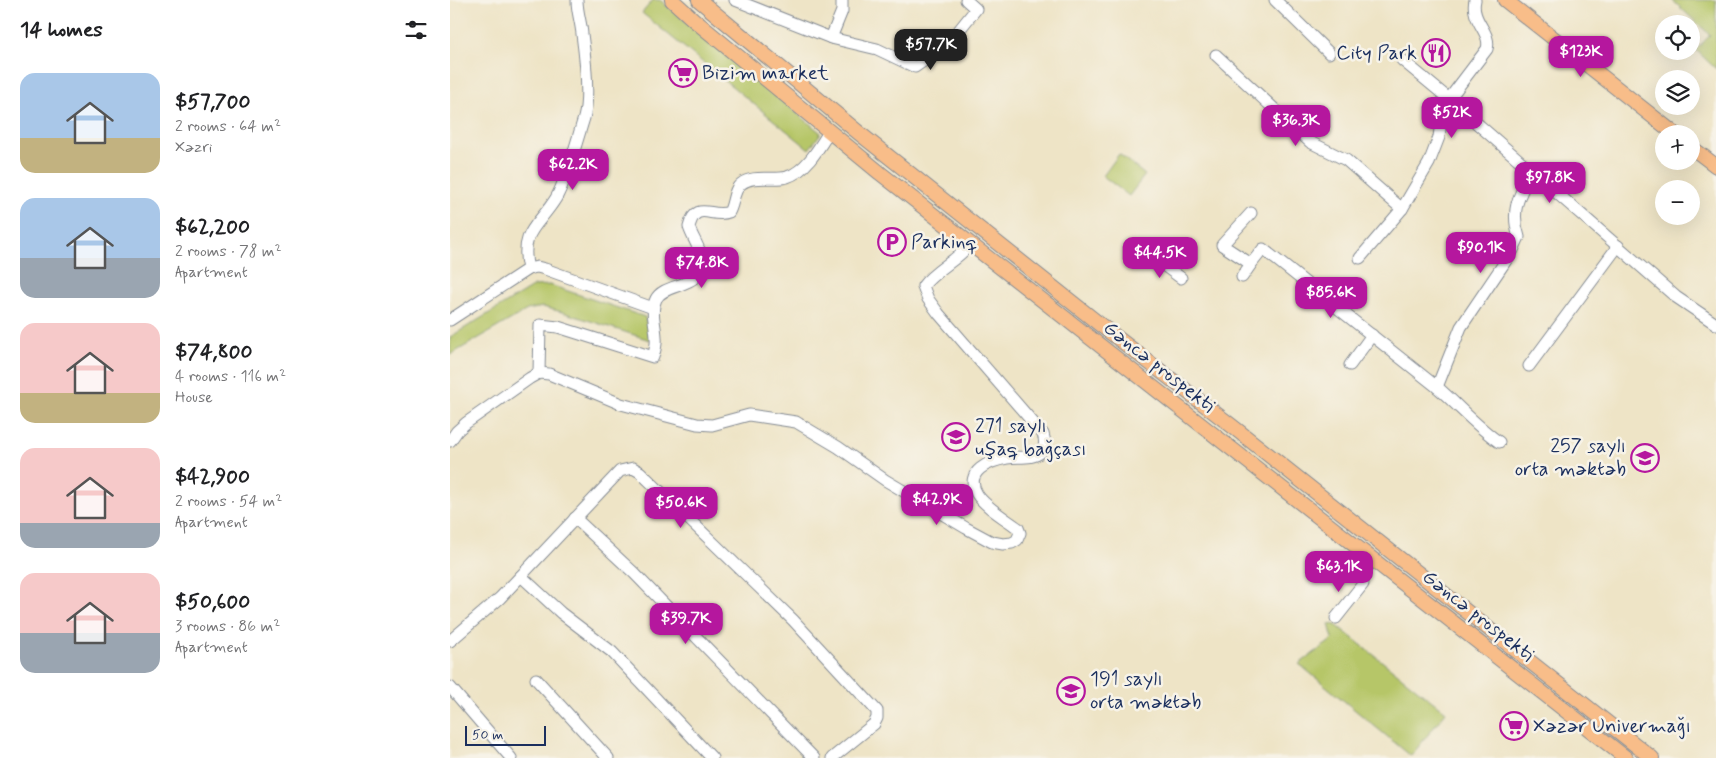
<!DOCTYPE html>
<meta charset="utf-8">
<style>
body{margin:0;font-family:Mynerve,sans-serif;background:#f6f6f6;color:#202124;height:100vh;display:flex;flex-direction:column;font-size:19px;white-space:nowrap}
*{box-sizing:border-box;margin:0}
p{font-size:16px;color:#757577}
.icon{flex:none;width:28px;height:28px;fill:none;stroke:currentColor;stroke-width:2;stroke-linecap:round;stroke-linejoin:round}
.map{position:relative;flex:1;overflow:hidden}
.sheet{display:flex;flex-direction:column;background:#fff;width:450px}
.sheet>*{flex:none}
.tools{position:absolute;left:1205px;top:15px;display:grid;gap:10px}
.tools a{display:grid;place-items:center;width:45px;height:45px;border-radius:50%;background:#fff;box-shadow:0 5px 20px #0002;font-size:25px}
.scale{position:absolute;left:15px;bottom:12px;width:81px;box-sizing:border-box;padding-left:5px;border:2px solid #1b2f5e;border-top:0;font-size:14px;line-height:18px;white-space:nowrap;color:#1b2f5e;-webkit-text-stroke:4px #f7f3e8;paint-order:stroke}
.price{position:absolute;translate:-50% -42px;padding:0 11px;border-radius:10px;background:#b5179e;color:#fff;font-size:16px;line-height:32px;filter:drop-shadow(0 1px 2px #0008)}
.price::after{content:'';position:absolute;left:50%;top:30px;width:15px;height:11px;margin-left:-8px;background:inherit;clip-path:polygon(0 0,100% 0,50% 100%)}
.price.current{background:#222;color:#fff}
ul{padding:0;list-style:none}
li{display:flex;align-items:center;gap:15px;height:125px;padding:0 20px}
li span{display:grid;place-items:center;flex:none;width:140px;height:100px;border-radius:15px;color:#555}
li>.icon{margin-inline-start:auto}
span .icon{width:60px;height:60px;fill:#fffc;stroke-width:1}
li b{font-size:21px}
h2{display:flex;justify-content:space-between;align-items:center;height:60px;padding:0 20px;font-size:21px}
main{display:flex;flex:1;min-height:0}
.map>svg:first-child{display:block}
.green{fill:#b6c668;stroke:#687a63}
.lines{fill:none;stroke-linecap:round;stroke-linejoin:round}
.minor-casing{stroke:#848a92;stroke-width:13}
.major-casing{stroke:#848a92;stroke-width:16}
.minor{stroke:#fff;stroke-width:11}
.major{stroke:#f8bd89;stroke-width:14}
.labels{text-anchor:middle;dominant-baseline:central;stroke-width:5;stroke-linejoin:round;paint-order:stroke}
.poi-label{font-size:20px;fill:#1b2f5e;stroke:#f7f3e8;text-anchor:start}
.street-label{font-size:20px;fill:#1b2f5e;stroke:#f7f3e8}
</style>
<main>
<section class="sheet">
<h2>14 homes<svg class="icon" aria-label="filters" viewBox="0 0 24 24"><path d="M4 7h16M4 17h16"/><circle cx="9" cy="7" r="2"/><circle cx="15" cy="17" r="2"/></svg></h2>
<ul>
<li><span style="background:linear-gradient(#a9c7e8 65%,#c2b280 0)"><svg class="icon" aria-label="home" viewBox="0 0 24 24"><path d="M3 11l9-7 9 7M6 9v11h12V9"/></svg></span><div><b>$57,700</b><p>2 rooms · 64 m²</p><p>Xəzri</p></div></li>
<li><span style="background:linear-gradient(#a9c7e8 60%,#9aa5b1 0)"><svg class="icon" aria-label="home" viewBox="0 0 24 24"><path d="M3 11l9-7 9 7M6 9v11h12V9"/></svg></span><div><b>$62,200</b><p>2 rooms · 78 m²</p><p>Apartment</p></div></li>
<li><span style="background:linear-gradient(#f6c9c9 70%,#c2b280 0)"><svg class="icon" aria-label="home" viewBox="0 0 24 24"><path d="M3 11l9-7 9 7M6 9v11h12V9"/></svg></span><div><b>$74,800</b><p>4 rooms · 116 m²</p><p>House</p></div></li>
<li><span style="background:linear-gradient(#f6c9c9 75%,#9aa5b1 0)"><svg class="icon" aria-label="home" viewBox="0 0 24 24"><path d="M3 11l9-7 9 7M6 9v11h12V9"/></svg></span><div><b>$42,900</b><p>2 rooms · 54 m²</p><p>Apartment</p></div></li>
<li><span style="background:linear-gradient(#f6c9c9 60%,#9aa5b1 0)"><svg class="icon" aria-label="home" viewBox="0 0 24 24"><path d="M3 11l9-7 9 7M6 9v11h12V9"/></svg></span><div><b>$50,600</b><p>3 rooms · 86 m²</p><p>Apartment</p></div></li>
</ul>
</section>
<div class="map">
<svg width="1266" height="758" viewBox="0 0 1266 758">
<rect width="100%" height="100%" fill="#f7f3e8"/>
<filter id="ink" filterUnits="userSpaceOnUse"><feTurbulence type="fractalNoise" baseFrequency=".02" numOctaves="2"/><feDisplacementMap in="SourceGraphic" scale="10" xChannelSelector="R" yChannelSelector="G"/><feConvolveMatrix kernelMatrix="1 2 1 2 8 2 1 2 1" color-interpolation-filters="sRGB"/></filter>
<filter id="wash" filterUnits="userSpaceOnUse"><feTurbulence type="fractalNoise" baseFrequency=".0096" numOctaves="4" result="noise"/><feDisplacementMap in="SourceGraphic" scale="20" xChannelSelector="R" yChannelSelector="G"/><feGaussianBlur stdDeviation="1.12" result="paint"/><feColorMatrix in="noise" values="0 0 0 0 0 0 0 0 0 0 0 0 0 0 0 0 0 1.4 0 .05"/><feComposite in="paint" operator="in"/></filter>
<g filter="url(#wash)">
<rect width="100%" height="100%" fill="#eee4c6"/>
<g class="green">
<polygon points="203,0 210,0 371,133 359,149 192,13"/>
<polygon points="1222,0 1266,0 1266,69 1246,50 1260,35"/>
<polygon points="669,154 695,175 679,196 653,176"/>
<polygon points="100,285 195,317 200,340 112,312 93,307 77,310 0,355 0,337 84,286"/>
<polygon points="879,624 886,625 996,712 961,756 849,664 883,639"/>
</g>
</g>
<g filter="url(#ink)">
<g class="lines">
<defs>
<g id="minor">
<polyline points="285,0 381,38 392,11 392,0"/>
<polyline points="825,0 879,53"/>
<polyline points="381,38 427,49 465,67 498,44 526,9 516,0"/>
<polyline points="766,55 860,142 896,160 952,209"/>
<polyline points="952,60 999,99 1226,297 1266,324"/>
<path d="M801,213l-29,32 29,19 12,-15 174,138c21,18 39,39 62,55"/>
<polyline points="704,258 731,278"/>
<path d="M910,258l42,-49 27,-46 10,-26 3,-22 7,-16 38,-50c5,-17 -17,-28 -12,-49"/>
<polyline points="78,269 87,267 95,269 203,308"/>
<polyline points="792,277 801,264"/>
<path d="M0,320l78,-51c-9,-38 11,-43 28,-71 11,-19 21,-58 28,-80 6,-21 1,-62 -2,-84 -1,-12 -5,-22 -5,-34"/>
<polyline points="900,365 922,335"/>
<polyline points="1079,366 1168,246"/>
<path d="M89,373l1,-48 18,2 95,30c2,-7 4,-13 3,-19 0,-12 -6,-27 0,-39 9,-18 51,-9 45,-43 -2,-10 -9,-19 -12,-29 7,-28 23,-8 40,-15 5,-8 4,-22 12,-28 12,-10 32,-3 46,-7 19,-6 32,-29 42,-45"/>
<path d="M987,387l24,-60 52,-77 6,-13c-9,-27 0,-42 13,-66"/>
<path d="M0,441l7,-10 9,-8 64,-45 9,-5 10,1 72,30 76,20 15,1 37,-10 47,7 42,25 47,33 81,48 26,14 11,2 9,-1 5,-3 3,-7 -2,-5c-12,-9 -34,-22 -41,-34 -14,-23 13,-33 30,-36 11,-2 25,2 34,-6 5,-5 4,-12 2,-18l-104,-120 -11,-15 -5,-13c13,-17 34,-25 48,-43"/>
<polyline points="125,518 184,573 364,758"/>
<polyline points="71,576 111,613 162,652 262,758"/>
<polyline points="886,618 913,584"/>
<polyline points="0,641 50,598 170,471 183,468 190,472 343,620 427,711 427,718 424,724 382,758"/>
<polyline points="86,679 158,758"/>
<polyline points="0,687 61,758"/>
</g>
<g id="major">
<polyline points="222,0 244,20 430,173 1176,758"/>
<polyline points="249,0 409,133 648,323 782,426 1202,758"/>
<polyline points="1055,0 1225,134"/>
<polyline points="1241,147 1266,166"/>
</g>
</defs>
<use href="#minor" class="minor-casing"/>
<use href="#major" class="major-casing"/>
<use href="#minor" class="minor"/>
<use href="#major" class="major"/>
</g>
</g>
<defs>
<symbol id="restaurant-ring" viewBox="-11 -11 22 22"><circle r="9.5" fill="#f7f3e8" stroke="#b5179e" stroke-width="1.5"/><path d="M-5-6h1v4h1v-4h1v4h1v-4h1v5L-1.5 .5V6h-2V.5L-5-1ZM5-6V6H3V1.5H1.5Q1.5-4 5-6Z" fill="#b5179e"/></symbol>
<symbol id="supermarket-ring" viewBox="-11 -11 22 22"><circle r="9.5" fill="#f7f3e8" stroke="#b5179e" stroke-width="1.5"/><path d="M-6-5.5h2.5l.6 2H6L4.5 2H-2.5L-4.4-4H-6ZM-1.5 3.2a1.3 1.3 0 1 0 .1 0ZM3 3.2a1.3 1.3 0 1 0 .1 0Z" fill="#b5179e"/></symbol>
<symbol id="parking-ring" viewBox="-11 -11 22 22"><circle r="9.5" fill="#f7f3e8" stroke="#b5179e" stroke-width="1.5"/><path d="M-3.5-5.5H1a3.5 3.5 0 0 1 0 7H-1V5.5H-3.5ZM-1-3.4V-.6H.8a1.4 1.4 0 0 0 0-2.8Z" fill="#b5179e"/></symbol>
<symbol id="school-ring" viewBox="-11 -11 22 22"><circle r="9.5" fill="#f7f3e8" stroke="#b5179e" stroke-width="1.5"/><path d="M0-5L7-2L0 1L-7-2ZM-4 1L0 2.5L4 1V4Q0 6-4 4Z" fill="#b5179e"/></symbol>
</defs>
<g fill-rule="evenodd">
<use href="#restaurant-ring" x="970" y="37" width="32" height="32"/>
<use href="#supermarket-ring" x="217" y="57" width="32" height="32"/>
<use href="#parking-ring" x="426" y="226" width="32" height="32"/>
<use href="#school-ring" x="490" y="421" width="32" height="32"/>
<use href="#school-ring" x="1179" y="442" width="32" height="32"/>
<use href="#school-ring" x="605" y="675" width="32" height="32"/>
<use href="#supermarket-ring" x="1048" y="710" width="32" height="32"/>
</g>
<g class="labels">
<g class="poi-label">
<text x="967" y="53" text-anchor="end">City Park</text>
<text x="252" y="73">Bizim market</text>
<text x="461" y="242">Parkinq</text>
<text x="525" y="426">271 saylı<tspan x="525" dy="23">uşaq bağçası</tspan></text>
<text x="1176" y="446" text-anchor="end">257 saylı<tspan x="1176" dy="23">orta məktəb</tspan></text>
<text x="640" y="679">191 saylı<tspan x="640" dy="23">orta məktəb</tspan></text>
<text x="1083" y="726">Xəzər Univermağı</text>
</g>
<g class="street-label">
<text transform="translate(709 367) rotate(38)">Gəncə prospekti</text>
<text transform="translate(1028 616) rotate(38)">Gəncə prospekti</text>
</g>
</g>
</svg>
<div class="tools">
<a><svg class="icon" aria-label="locate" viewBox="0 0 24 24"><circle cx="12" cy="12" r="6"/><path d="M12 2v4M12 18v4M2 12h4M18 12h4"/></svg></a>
<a><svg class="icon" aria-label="layers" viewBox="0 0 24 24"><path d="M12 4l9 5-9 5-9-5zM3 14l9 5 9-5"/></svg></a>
<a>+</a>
<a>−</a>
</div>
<div class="scale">50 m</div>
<b class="price current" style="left:481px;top:71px">$57.7K</b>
<b class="price" style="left:1131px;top:78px">$123K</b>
<b class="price" style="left:1002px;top:139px">$52K</b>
<b class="price" style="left:846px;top:147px">$36.3K</b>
<b class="price" style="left:123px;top:191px">$62.2K</b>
<b class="price" style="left:1100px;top:204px">$97.8K</b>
<b class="price" style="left:1031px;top:274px">$90.1K</b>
<b class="price" style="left:710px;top:279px">$44.5K</b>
<b class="price" style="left:252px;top:289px">$74.8K</b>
<b class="price" style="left:881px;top:319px">$85.6K</b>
<b class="price" style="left:487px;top:526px">$42.9K</b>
<b class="price" style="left:231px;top:529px">$50.6K</b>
<b class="price" style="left:889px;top:593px">$63.1K</b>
<b class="price" style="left:236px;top:645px">$39.7K</b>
</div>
</main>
